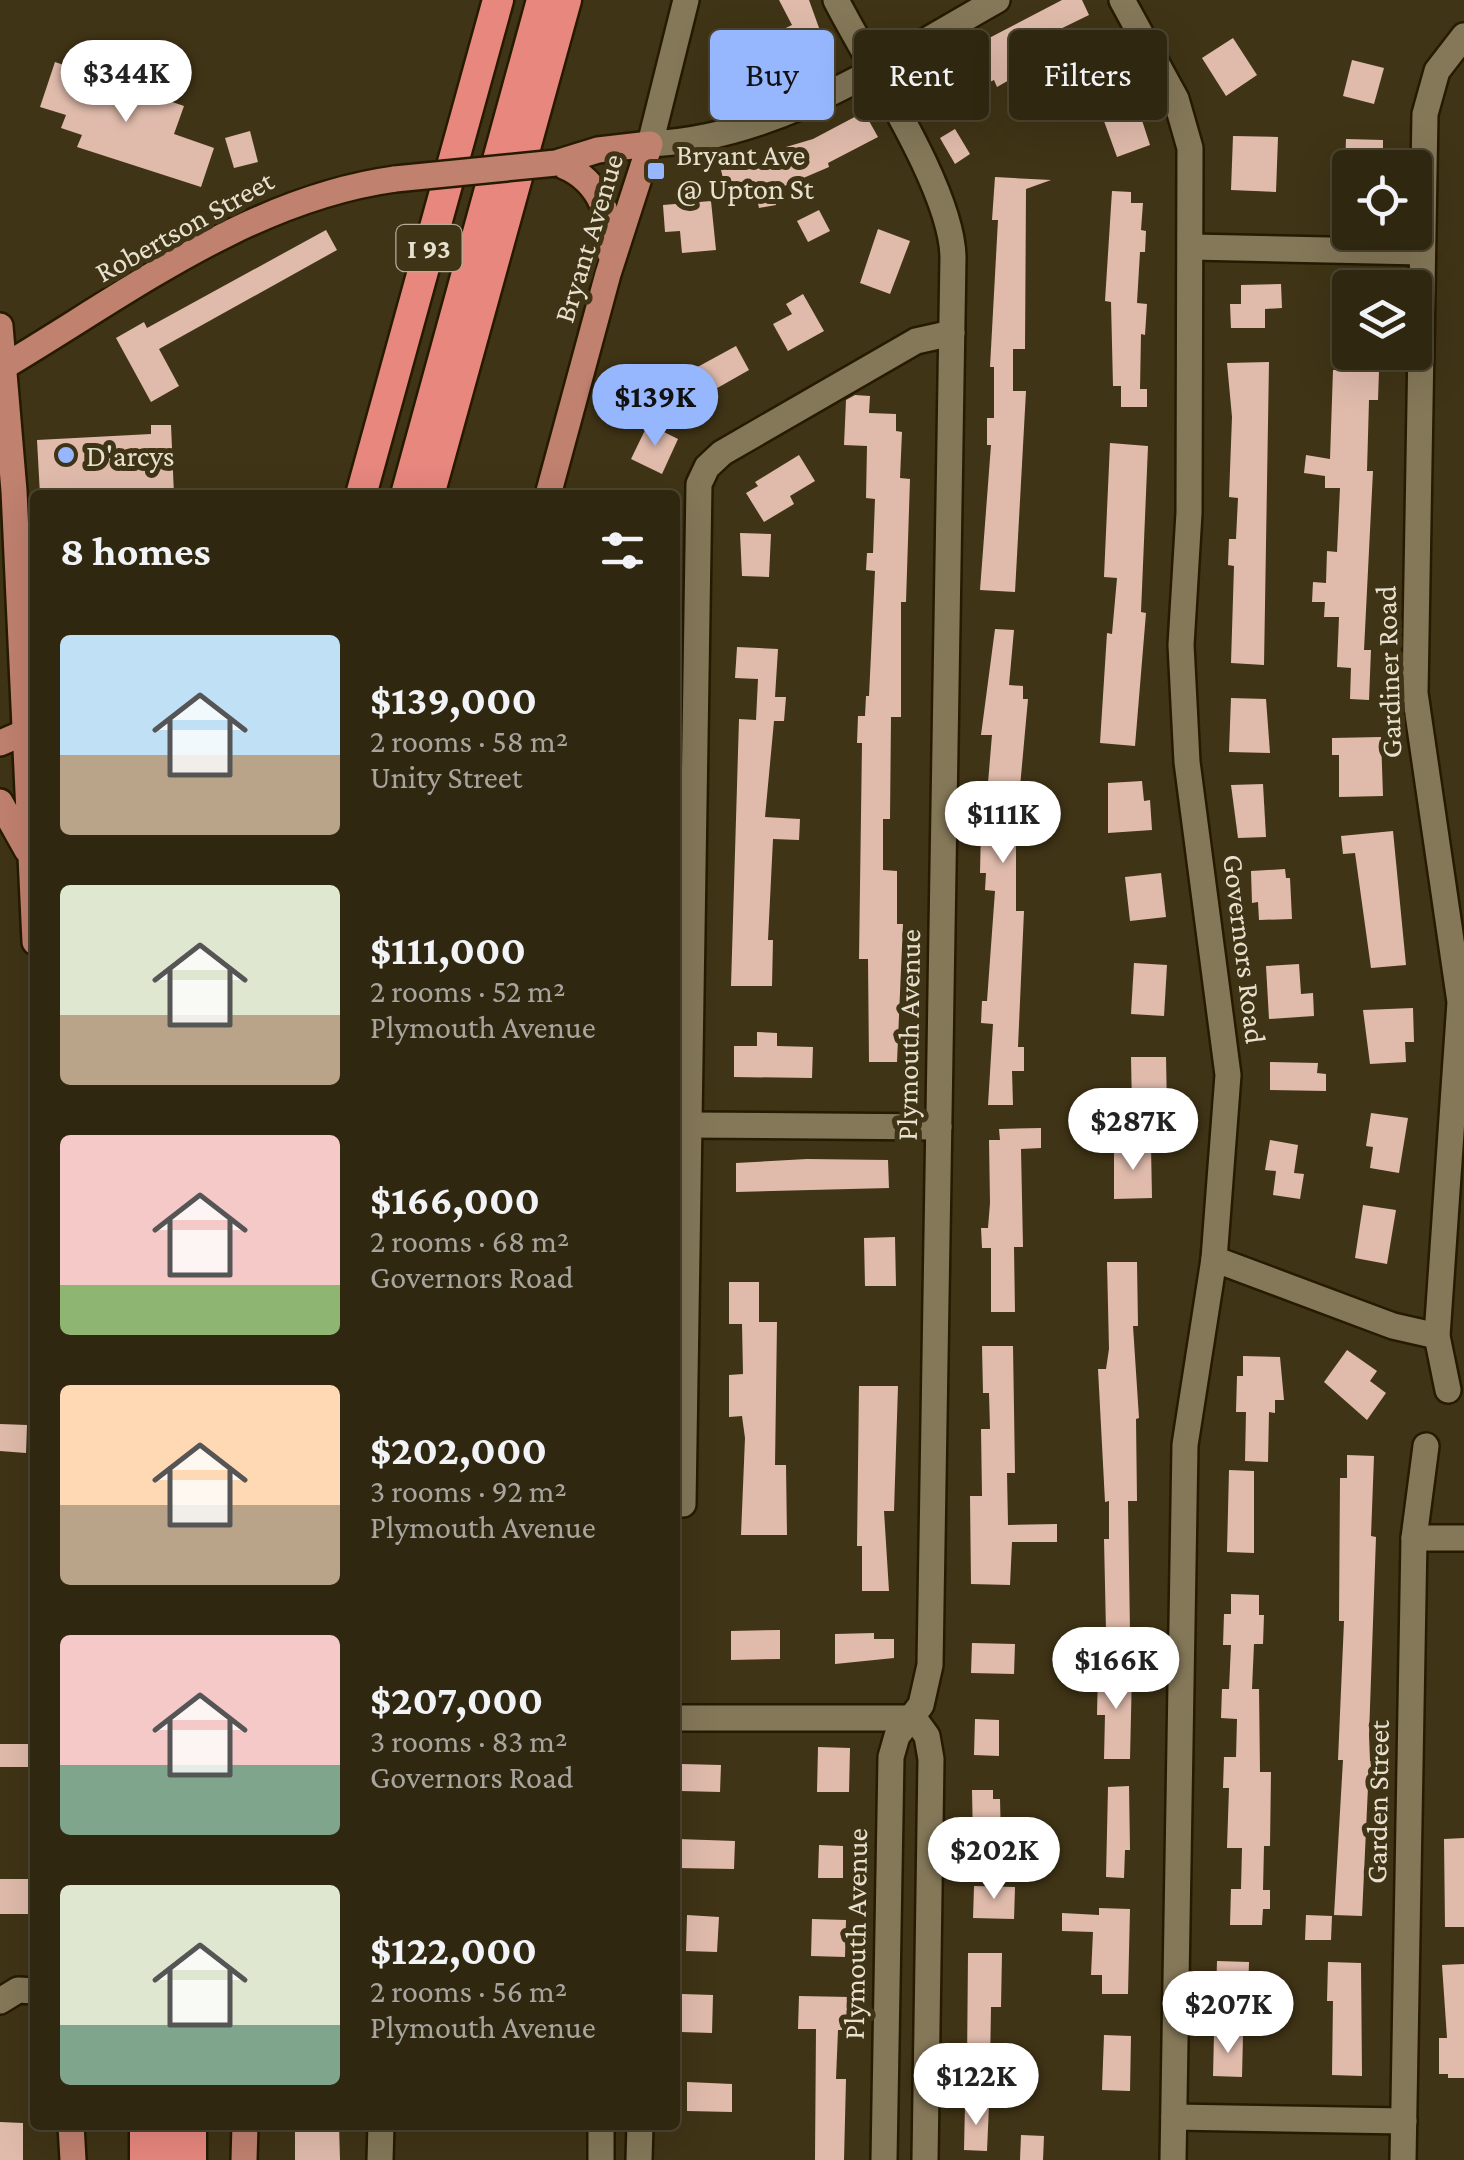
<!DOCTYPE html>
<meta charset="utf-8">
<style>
body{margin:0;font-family:"Crimson Pro",serif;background:#382f19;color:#f1f3f6;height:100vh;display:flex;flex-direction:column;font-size:38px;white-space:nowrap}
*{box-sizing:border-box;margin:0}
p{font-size:32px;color:#a8a59f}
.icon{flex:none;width:55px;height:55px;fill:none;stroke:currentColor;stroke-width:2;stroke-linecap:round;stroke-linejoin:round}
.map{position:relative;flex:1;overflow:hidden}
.panel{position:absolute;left:30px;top:490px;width:650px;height:1640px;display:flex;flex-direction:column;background:#302710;border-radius:10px;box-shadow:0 10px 40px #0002,0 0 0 2px #4b4430}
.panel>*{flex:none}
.guide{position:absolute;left:710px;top:30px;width:602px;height:90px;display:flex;gap:20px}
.tools{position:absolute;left:1332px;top:150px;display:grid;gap:20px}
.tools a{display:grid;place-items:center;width:100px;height:100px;border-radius:10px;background:#302710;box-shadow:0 10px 40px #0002,0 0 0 2px #4b4430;font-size:50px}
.price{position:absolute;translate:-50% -85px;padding:0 22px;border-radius:35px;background:#fff;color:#222;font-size:32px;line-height:65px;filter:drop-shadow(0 2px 5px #0008)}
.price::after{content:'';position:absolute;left:50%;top:60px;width:30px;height:22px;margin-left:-15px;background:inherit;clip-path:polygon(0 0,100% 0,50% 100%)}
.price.selected{background:#96b6fd;color:#111}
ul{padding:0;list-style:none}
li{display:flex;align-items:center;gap:30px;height:250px;padding:0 30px}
li span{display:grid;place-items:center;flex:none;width:280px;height:200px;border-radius:10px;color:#555}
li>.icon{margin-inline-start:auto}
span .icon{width:120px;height:120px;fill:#fffc;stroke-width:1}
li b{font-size:42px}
h2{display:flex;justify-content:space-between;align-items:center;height:120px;padding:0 30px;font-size:42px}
.tag{padding:0 35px;border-radius:10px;background:#302710;box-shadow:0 10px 40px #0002,0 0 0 2px #4b4430;font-size:35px;line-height:90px}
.tag.selected{background:#96b6fd;color:#111}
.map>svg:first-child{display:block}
.building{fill:#e0bbac}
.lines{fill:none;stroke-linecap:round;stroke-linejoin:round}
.minor-casing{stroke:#261b00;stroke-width:30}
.major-casing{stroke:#261b00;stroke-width:30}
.highway-casing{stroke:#261b00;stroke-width:35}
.minor{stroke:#857859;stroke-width:25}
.major{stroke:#c0816f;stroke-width:25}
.highway{stroke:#e7877e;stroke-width:30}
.major-bridge-casing{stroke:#261b00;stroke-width:30;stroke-linecap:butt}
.major-bridge{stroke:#c0816f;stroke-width:25}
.poi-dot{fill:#96b6fd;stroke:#403416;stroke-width:4}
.labels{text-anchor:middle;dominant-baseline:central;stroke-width:10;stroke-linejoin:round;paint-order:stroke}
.shield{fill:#403416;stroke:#b6ad98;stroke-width:2.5}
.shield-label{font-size:28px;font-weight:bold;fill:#e8e1d0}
.poi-label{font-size:30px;fill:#e8e1d0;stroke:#403416;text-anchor:start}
.street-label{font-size:30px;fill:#e8e1d0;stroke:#403416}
</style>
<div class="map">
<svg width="1464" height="2160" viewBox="0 0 1464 2160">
<rect width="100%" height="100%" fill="#403416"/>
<g class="building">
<polygon points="779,0 809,0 823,39 747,79 728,41 751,30 757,42 792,25"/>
<polygon points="1062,0 1082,0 1089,15 1046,36 1055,54 997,87 994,80 934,108 918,75"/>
<polygon points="1233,38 1257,75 1226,96 1202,58"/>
<polygon points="1352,60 1384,68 1374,104 1343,96"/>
<polygon points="55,62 184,106 174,134 214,148 201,187 77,147 82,135 61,128 66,115 40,107"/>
<polygon points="1120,91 1127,112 1138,108 1150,145 1117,157 1096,99"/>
<polygon points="864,112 878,137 828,163 829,167 773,191 776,205 759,208 756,194 728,199 721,170 789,154 786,147 813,139"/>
<polygon points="955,129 970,154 955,164 940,138"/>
<polygon points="250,131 258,162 234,168 225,138"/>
<polygon points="1233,136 1278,137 1276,192 1231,190"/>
<polygon points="1346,139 1383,140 1383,168 1345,168"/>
<polygon points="995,177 1051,180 1026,189 1025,349 1013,349 1013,391 1026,391 1015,592 980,590 991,445 987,445 987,418 994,418 994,367 990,367 998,220 992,220"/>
<polygon points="1112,191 1131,192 1131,203 1143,203 1141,230 1146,231 1145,252 1140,252 1137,303 1147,304 1145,335 1141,334 1140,389 1147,389 1147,407 1121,407 1121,386 1113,386 1111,302 1105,301"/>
<polygon points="711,201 716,250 682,253 680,231 665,232 663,205"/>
<polygon points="819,210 830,231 808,242 797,221"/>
<polygon points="878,229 910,241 890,294 860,283"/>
<polygon points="326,230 337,250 159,349 179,386 151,402 116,338 144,322 147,328"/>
<polygon points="1281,284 1282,308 1265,309 1265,328 1231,328 1230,304 1241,304 1241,285"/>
<polygon points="803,294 824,331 788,351 773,324 792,314 786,304"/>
<polygon points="736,346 749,370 705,395 692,370"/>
<polygon points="1269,362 1264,665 1231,663 1234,566 1228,565 1229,539 1236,539 1238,498 1229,497 1232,417 1227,363"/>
<polygon points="1333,370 1379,371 1378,400 1369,400 1367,471 1373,471 1364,650 1371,650 1369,700 1350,699 1351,668 1337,667 1339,617 1324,617 1325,602 1312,602 1313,582 1326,583 1327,551 1337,552 1340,488 1325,488 1325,476 1304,473 1306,455 1330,459"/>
<polygon points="855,395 870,396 869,413 896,414 896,431 902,432 900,478 910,479 906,602 901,602 901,717 891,717 890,819 883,819 883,870 897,871 897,924 903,924 897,1062 869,1062 868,959 859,959 862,743 857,743 858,716 865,716 866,696 869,696 875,571 866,570 867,553 873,553 875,499 866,498 867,446 844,445 846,400"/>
<polygon points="648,424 678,439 662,474 631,459"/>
<polygon points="151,425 171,425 174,495 40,495 37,440 151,434"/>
<polygon points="1110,443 1148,446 1141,612 1146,613 1135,746 1100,743 1107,633 1112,634 1117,578 1104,577"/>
<polygon points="799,455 815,481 790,496 794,504 764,522 746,493 758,486 755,482"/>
<polygon points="740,533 771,534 769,577 742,576"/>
<polygon points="995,629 1014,630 1009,685 1023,686 1023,699 1028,699 1016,831 1016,911 1024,911 1018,1047 1024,1047 1024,1071 1012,1071 1013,1105 988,1105 993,1024 981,1023 982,1001 987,1001 995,891 985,890 986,873 980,873 982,783 988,783 992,735 981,735"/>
<polygon points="737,647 778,649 775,697 786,697 784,721 774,721 765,817 800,819 799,840 773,839 768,940 773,940 772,986 731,986 739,719 756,720 758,679 735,678"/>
<polygon points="1231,698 1266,699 1270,753 1229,752"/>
<polygon points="1381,737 1383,796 1339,797 1339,755 1332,755 1332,738"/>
<polygon points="1142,781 1144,801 1150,800 1152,830 1108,833 1108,783"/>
<polygon points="1263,784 1266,837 1238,838 1231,785"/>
<polygon points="1393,831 1406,965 1371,968 1355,853 1343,854 1341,836"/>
<polygon points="1285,869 1286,878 1290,878 1292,919 1259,920 1258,902 1252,903 1251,871"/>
<polygon points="1161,873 1166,917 1130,921 1125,877"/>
<polygon points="1134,963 1167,965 1164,1016 1131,1014"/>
<polygon points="1299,964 1301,994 1313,993 1314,1016 1269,1019 1266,966"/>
<polygon points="1413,1008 1414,1042 1405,1042 1406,1062 1370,1064 1363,1010"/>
<polygon points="757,1032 777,1033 777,1046 813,1047 812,1078 734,1077 734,1046 757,1046"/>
<polygon points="1131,1057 1166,1057 1167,1109 1132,1109"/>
<polygon points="1270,1062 1318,1063 1317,1073 1326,1074 1326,1091 1270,1090"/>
<polygon points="1371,1113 1408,1118 1399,1173 1370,1168 1373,1147 1366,1146"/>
<polygon points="1041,1128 1041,1148 1021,1149 1023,1247 1014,1247 1015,1312 991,1312 991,1248 982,1248 981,1228 988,1228 990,1203 989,1140 1000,1140 999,1129"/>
<polygon points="1270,1140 1298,1145 1294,1173 1304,1174 1300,1199 1273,1195 1276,1171 1265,1170"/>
<polygon points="1114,1147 1151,1147 1152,1198 1114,1199"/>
<polygon points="807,1159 888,1160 889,1188 736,1192 736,1163"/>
<polygon points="1363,1205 1396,1210 1387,1264 1355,1258"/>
<polygon points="895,1237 896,1286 865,1286 864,1238"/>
<polygon points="1107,1262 1137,1262 1138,1326 1133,1326 1139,1418 1136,1419 1137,1501 1128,1501 1130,1632 1106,1631 1104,1539 1109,1539 1109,1501 1105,1502 1098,1369 1106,1369 1109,1349"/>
<polygon points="729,1282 759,1282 759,1322 777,1322 775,1465 786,1465 787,1535 741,1535 745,1438 742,1416 729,1417 729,1375 743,1374 742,1324 729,1324"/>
<polygon points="982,1346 1013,1346 1015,1473 1007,1473 1008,1525 1057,1524 1057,1542 1012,1542 1010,1585 971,1584 970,1496 982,1496 981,1429 990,1429 989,1393 983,1393"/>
<polygon points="1347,1350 1377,1371 1370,1381 1386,1393 1367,1420 1324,1382"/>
<polygon points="1243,1356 1280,1357 1284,1400 1275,1400 1275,1413 1269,1412 1268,1462 1245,1461 1246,1412 1236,1412 1237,1376 1243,1376"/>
<polygon points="859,1386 898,1386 894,1511 884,1511 889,1591 862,1591 862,1546 857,1546"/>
<polygon points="0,1424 27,1425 26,1453 0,1451"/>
<polygon points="1347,1455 1374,1456 1371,1536 1376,1537 1369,1735 1370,1761 1374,1761 1373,1787 1368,1787 1362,1916 1334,1915 1343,1760 1338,1760 1344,1621 1339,1621 1340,1478 1347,1478"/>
<polygon points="1229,1470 1254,1471 1254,1553 1227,1552"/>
<polygon points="1231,1594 1259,1595 1259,1615 1264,1615 1263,1644 1254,1644 1252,1689 1259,1689 1260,1772 1271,1772 1270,1846 1264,1846 1263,1890 1270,1890 1270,1909 1263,1909 1262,1925 1230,1925 1231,1889 1241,1889 1242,1848 1227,1848 1229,1788 1223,1788 1224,1757 1236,1757 1237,1719 1221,1718 1222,1689 1229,1689 1231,1645 1223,1645 1224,1614 1231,1614"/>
<polygon points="780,1630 780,1659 731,1660 731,1631"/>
<polygon points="874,1633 874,1639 894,1639 894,1658 835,1664 835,1634"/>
<polygon points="972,1643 1015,1644 1014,1674 971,1673"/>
<polygon points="1098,1670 1132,1671 1130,1759 1104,1759 1105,1715 1097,1715"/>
<polygon points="975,1719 999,1720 999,1756 974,1755"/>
<rect x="0" y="1744" width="30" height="23"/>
<polygon points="818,1747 850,1748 849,1792 817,1792"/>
<polygon points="682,1764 721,1765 720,1792 681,1791"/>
<polygon points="1129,1786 1130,1850 1125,1850 1124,1878 1106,1877 1108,1787"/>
<polygon points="972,1790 993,1790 993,1799 1000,1799 1001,1840 973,1841"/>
<polygon points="1464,1838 1464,1927 1445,1927 1444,1839"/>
<polygon points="678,1839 735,1841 734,1869 677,1868"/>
<polygon points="819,1845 843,1846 843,1878 818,1878"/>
<rect x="0" y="1879" width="33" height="35"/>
<polygon points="974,1886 1015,1887 1014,1919 973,1918"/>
<polygon points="1099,1908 1130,1909 1128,1994 1102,1994 1102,1975 1091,1975 1093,1932 1062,1931 1062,1913 1099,1915"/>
<polygon points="687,1915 719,1917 717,1952 686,1951"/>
<polygon points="1306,1915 1332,1916 1331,1940 1305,1940"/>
<polygon points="812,1919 846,1920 845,1957 811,1956"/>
<polygon points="968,1953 1002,1953 1001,2007 991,2007 990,2066 967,2066"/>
<polygon points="1217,1961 1249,1962 1248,1997 1216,1996"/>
<polygon points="1328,1962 1361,1963 1362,2076 1332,2075 1333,2001 1327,2001"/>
<polygon points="1464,1964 1464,2078 1448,2078 1448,2074 1439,2074 1439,2038 1447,2038 1442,1965"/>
<polygon points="682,1994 713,1995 712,2033 681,2032"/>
<polygon points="799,1996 849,1997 848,2030 838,2030 836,2079 846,2079 844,2160 815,2160 816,2029 798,2029"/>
<polygon points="1214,2034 1243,2035 1242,2077 1213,2076"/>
<polygon points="1104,2035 1131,2036 1130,2091 1102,2090"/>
<polygon points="687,2082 732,2084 732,2112 687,2111"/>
<polygon points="965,2105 989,2105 987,2151 964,2150"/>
<polygon points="0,2122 23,2123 23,2160 0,2160"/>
<polygon points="295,2125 339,2125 340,2160 295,2160"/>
<polygon points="1021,2135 1044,2136 1043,2160 1020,2160"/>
</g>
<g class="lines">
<defs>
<g id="minor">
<path d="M686,0l-36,144c129,-6 238,-83 347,-144"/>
<path d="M836,0c33,65 116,189 117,257l-23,1408 -9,40 -24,31 -6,21 -7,403"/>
<polyline points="1122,0 1176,99 1190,148 1189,513 1181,645 1187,762 1228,1075 1214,1259 1185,1445 1173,2160"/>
<polyline points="1192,247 1421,252"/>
<polyline points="688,1125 939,1127"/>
<polyline points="1214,1259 1393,1326 1437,1336"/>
<polyline points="1448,1390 1437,1336 1460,1002 1415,693 1425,114 1437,71 1464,36"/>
<polyline points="683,1504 699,484 707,467 722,453 916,341 952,333"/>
<polyline points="1414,1538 1464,1538"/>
<polyline points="675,1718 914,1718"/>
<polyline points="914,1718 927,1736 931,1759 925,2160"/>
<polyline points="0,2001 18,1990 35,1991"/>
<polyline points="1174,2117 1404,2121"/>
<polyline points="380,2160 381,2125"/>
<polyline points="601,2160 601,2125"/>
<polyline points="639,2160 640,2125"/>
<polyline points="1403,2160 1414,1538 1426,1446"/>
</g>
<g id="major">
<path d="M556,163c41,13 56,49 54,90"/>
<polyline points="0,326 14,491 35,942"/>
<path d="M5,366c124,-74 245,-167 390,-187"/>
<polyline points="548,495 608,274 650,144 598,150 556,163"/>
<polyline points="0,743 35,728"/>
<polyline points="0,802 27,850"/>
<polyline points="71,2125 73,2160"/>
<polyline points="244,2160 245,2125"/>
</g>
<g id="highway">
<polyline points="361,495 498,0"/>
<polyline points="406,495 542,0"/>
<polyline points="429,495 566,0"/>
<polyline points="145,2125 145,2160"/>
<polyline points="170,2125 170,2160"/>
<polyline points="191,2125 191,2160"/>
</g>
</defs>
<use href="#minor" class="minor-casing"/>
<use href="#major" class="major-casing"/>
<use href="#highway" class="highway-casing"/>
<use href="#minor" class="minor"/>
<use href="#major" class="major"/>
<use href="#highway" class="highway"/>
<defs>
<polyline id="major-bridge" points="395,179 556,163"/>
</defs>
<use href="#major-bridge" class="major-bridge-casing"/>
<use href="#major-bridge" class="major-bridge"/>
</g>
<g class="poi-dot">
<rect x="646" y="161" width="20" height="20" rx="5"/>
<circle cx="66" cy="455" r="10"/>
</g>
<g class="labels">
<rect class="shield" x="396.5" y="225" width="65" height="46" rx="8"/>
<g class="shield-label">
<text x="429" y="248">I 93</text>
</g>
<g class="poi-label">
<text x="676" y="154">Bryant Ave<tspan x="676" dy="34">@ Upton St</tspan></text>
<text x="86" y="455">D'arcys</text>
</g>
<g class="street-label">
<text transform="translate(184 226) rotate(-29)">Robertson Street</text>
<text transform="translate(588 238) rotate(-73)">Bryant Avenue</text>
<text transform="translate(1388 672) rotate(-92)">Gardiner Road</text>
<text transform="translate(1245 949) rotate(83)">Governors Road</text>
<text transform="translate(908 1035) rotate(-89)">Plymouth Avenue</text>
<text transform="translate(1377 1802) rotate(-89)">Garden Street</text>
<text transform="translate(855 1934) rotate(-89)">Plymouth Avenue</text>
</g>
</g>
</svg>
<div class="tools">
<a><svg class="icon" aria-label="locate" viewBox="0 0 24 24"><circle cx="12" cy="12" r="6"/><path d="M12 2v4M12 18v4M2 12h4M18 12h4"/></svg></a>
<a><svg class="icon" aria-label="layers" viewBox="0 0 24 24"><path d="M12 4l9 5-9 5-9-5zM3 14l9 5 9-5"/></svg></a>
</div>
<b class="price" style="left:126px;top:125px">$344K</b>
<b class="price selected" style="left:655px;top:449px">$139K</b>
<b class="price" style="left:1003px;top:866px">$111K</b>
<b class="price" style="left:1133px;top:1173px">$287K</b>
<b class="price" style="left:1116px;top:1712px">$166K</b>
<b class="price" style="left:994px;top:1902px">$202K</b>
<b class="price" style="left:1228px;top:2056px">$207K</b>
<b class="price" style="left:976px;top:2128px">$122K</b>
<div class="guide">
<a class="tag selected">Buy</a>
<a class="tag">Rent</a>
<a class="tag">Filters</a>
</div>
<section class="panel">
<h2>8 homes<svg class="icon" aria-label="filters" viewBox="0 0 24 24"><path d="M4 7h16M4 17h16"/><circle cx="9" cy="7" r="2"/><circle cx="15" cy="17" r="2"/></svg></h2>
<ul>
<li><span style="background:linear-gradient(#bfe0f5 60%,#b9a48a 0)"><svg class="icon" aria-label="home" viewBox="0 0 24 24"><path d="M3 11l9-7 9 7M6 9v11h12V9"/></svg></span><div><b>$139,000</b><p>2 rooms · 58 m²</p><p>Unity Street</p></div></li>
<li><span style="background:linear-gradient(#dfe7d0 65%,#b9a48a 0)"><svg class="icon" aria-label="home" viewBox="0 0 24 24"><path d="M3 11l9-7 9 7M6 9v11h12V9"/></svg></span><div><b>$111,000</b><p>2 rooms · 52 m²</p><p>Plymouth Avenue</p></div></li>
<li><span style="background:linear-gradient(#f6c9c9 75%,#8fb573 0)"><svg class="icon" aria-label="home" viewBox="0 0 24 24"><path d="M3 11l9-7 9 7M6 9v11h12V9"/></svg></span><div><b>$166,000</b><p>2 rooms · 68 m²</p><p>Governors Road</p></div></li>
<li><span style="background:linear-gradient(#ffd9b3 60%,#b9a48a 0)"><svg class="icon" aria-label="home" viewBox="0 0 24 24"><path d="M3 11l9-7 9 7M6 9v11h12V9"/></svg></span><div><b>$202,000</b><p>3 rooms · 92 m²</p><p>Plymouth Avenue</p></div></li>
<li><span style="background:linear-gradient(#f6c9c9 65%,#7fa58c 0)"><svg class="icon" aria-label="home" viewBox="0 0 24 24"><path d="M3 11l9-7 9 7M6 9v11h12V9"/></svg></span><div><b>$207,000</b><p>3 rooms · 83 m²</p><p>Governors Road</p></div></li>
<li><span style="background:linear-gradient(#dfe7d0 70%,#7fa58c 0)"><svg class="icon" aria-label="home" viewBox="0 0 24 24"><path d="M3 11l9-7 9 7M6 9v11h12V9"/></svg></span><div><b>$122,000</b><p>2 rooms · 56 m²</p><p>Plymouth Avenue</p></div></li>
</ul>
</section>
</div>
